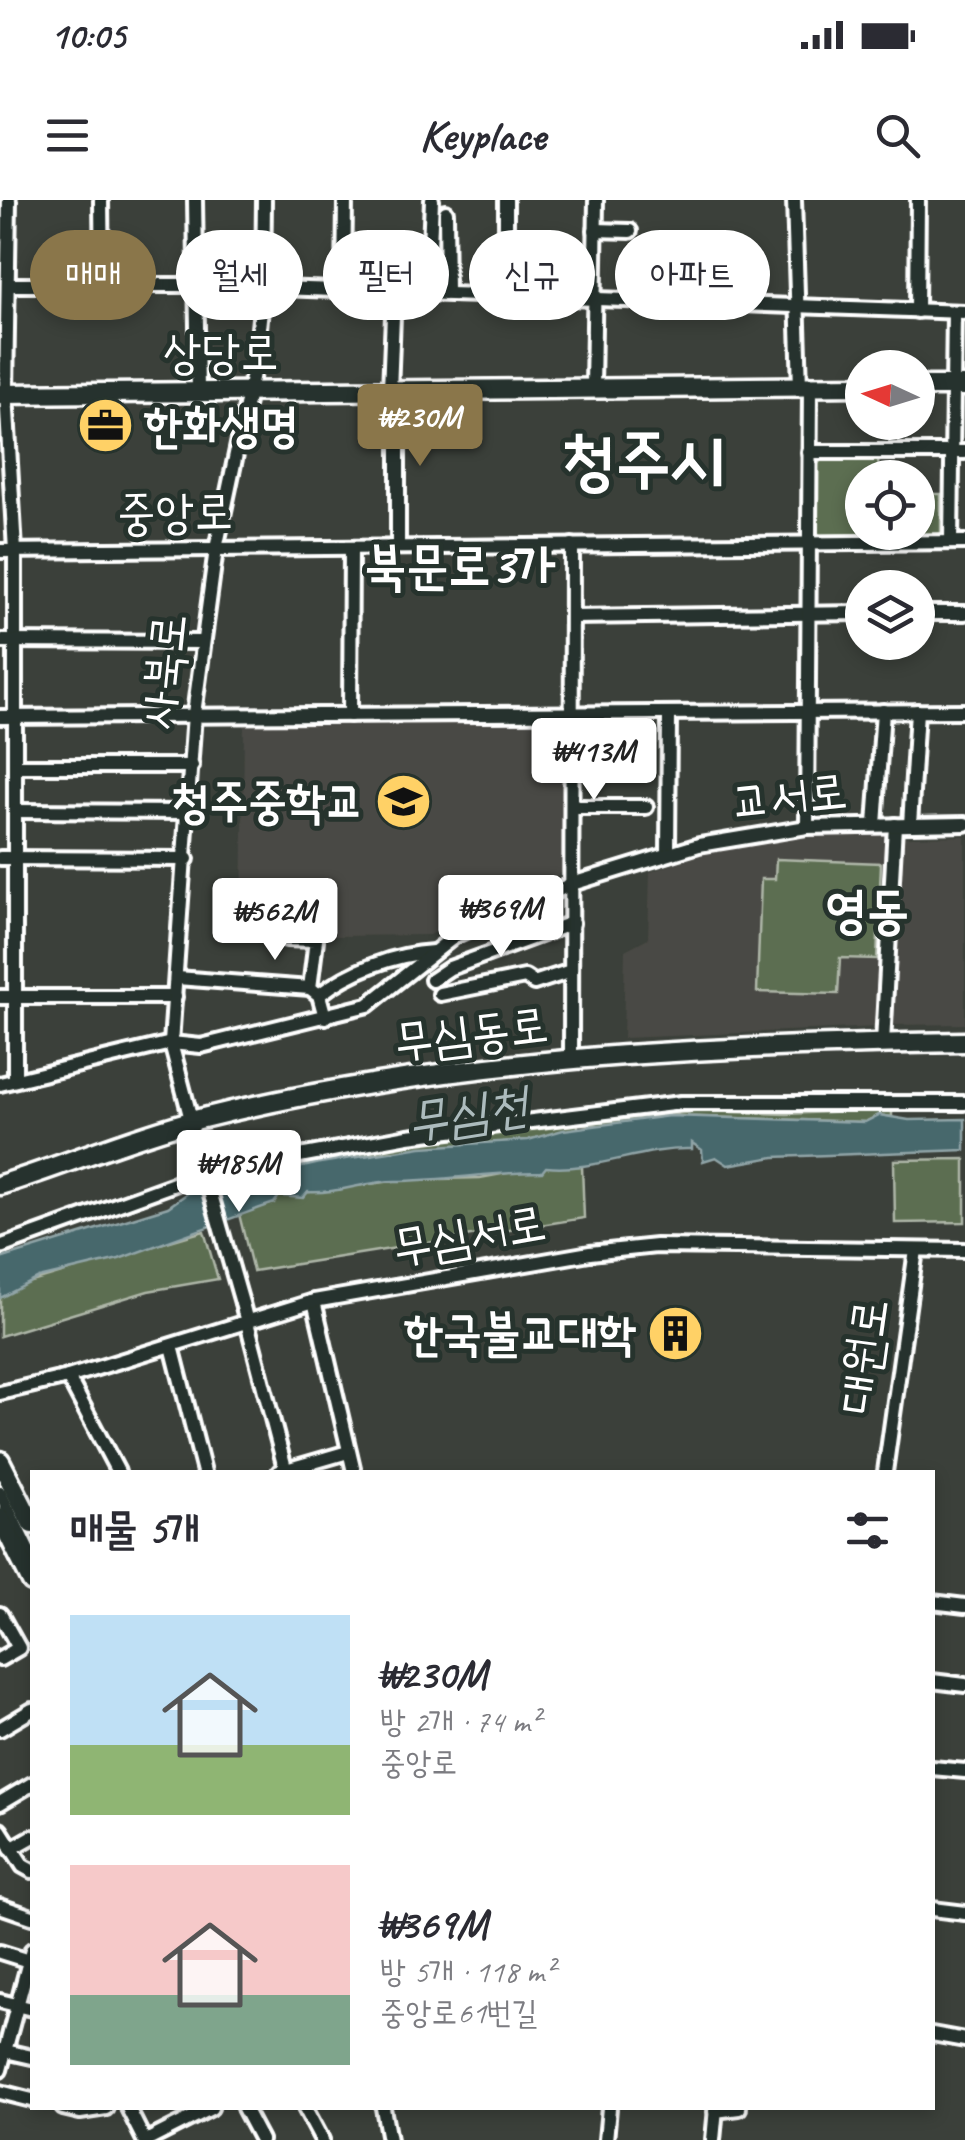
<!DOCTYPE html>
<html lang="ko">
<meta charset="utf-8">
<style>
body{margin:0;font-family:Caveat,"Poor Story",sans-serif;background:#f2f2f3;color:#2b2b33;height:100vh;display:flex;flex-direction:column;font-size:38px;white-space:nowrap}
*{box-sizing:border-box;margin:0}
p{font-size:32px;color:#7c7c81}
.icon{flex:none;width:55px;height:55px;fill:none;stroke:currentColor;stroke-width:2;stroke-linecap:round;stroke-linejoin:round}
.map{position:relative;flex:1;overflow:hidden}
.drawer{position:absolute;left:30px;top:1270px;width:905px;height:640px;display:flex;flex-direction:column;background:#fff;border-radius:0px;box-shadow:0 5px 15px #0003}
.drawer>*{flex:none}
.hud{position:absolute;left:30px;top:30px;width:905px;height:90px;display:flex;gap:20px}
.needle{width:65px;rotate:274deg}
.fabs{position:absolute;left:845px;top:150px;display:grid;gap:20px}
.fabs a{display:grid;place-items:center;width:90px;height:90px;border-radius:50%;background:#fff;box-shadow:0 5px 15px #0003;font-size:50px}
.price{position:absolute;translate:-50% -85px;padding:0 22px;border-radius:10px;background:#fff;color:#222;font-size:32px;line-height:65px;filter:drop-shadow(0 2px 5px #0008)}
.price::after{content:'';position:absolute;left:50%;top:60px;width:30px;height:22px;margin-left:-15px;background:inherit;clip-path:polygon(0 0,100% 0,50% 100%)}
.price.active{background:#8a764a;color:#fff}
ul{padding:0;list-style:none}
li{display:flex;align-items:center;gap:30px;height:250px;padding:0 40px}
li span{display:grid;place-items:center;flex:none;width:280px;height:200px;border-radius:0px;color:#555}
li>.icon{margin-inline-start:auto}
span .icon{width:120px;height:120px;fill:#fffc;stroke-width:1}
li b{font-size:42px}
h2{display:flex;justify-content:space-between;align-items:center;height:120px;padding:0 40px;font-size:42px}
.pill{padding:0 35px;border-radius:45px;background:#fff;box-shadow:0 5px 15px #0003;font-size:35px;line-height:90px}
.pill.active{background:#8a764a;color:#fff}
.status{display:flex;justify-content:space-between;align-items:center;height:70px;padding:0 50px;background:#fff;direction:ltr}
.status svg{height:28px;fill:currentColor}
header{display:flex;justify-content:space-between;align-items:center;height:130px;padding:0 40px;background:#fff;font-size:45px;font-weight:700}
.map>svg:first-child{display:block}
.built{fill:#4a4944}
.green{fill:#5c6e51;stroke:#aeb6a8;stroke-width:2.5}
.water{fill:#46676c;stroke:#90a4a7;stroke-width:2.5}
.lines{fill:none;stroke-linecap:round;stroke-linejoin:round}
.minor-casing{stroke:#fff;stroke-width:20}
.major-casing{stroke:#fff;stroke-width:25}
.minor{stroke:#26332d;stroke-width:12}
.major{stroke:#26332d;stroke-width:18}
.minor-bridge-casing{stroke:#fff;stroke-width:20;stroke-linecap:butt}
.minor-bridge{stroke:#26332d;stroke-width:12}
.labels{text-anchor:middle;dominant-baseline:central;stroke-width:10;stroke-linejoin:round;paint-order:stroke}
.street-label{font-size:48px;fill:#fff;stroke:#26332d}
.poi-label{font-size:48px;font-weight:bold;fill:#fff;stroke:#26332d;text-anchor:end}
.water-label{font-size:50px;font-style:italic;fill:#acbbbd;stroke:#26332d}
.quarter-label{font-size:52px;font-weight:bold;fill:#fff;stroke:#26332d}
.town-label{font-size:68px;font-weight:bold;fill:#fff;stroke:#26332d}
</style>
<div class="status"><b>10:05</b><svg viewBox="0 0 49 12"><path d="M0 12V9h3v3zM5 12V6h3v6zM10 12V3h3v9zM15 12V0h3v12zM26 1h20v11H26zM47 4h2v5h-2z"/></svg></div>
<header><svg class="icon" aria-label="menu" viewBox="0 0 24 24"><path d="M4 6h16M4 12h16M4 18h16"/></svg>Keyplace<svg class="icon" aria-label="search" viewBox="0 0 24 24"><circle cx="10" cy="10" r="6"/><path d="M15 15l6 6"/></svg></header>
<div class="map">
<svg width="965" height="1940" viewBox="0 0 965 1940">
<rect width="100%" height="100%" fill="#3b403a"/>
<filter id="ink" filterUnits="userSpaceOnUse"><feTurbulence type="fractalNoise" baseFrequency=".01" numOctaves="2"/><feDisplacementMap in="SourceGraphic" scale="20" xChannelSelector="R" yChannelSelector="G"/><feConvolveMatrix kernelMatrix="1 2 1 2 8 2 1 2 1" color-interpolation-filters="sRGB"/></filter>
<g filter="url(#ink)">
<g class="built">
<polygon points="549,519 562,530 563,671 552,681 429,735 242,737 244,522"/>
<polygon points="887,632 877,827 623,838 625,750 648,738 650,672 746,639"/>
<polygon points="965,636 965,824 890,825 899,637"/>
</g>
<g class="green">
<polygon points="878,258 879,277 862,278 862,332 918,332 918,294 941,294 941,336 820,335 811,328 812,271 822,259"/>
<polygon points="776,659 881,663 877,759 840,758 838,794 757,792 761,679 775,679"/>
<polygon points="892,909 892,917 879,915 865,922 669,916 608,926 580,924 702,911 787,914"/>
<polygon points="578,924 578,928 528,940 385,952 283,970 227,986 225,981 406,944"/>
<polygon points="965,959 965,1022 895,1023 894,960"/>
<polygon points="545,966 582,966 584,1018 253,1071 239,1014 274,1003 279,996 400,980 480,978"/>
<polygon points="204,1031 218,1079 148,1091 0,1136 0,1098 18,1086"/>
</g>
<path class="water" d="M879,915l30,5 56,-1v31l-191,7 -46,8 -12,-8 -13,4 -1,-11 -10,-7v6c-51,-2 -96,23 -146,18l-4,5c-47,0 -100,9 -146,9 -31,0 -58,13 -88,11l-5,6 -24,-2 -5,7 -155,56 -80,19 -39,20v-39l168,-52 20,-14 132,-30 101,-16 107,-7 35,-10 106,-14 196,6z"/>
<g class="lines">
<defs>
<g id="minor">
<polyline points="9,0 6,193 15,351 15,879"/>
<polyline points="101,0 102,84"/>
<polyline points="195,0 198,192"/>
<polyline points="794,0 800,187"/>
<polyline points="446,12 447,93"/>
<polyline points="595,30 630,31"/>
<polyline points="8,85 195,85 965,112"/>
<polyline points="344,91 345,0"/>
<polyline points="428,92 432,0"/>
<polyline points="506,96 506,0"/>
<polyline points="917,111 918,0"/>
<polyline points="593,189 596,0"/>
<polyline points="390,190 394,91"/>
<polyline points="809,252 965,252"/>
<polyline points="951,342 954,112"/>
<polyline points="398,347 398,190"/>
<polyline points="0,351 965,342"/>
<polyline points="918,413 965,413"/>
<polyline points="572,417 862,413"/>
<polyline points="0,441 201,442"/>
<polyline points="350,515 351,348"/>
<polyline points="0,517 965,511"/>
<polyline points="15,566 192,566"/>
<polyline points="572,607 646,607"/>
<polyline points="15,611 190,612"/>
<polyline points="875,625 883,511"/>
<polyline points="910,625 917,511"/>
<polyline points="807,627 810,187"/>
<polyline points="668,654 669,514"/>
<polyline points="0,658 187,659"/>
<polyline points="286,739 316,740 310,788"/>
<polyline points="177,778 310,788 319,795 325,817"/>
<polyline points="432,780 450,768 572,723"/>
<polyline points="440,794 525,777 534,783 571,771"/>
<path d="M319,795c31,-24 75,-41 114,-43"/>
<polyline points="0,797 175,797"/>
<polyline points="883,843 895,625"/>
<polyline points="571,861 572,345"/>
<polyline points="0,884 171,843 201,846 368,805 456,735 572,684 699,645 807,627 965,624"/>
<polyline points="193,927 171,843 194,514 216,349 256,159 263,88 264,0"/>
<polyline points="0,1047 202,974 408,936 681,903 965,903"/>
<polyline points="314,1101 354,1272"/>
<polyline points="242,1103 286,1272"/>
<polyline points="172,1146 204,1272"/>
<polyline points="68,1177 118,1272"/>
<polyline points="0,1193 68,1177 314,1101 590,1053 656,1046 965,1050"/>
<polyline points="279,1272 348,1252"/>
<polyline points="885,1272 916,1050"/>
<polyline points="0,1293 32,1359"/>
<polyline points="932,1402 965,1406"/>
<polyline points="0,1414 19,1448 0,1459"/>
<polyline points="932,1481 965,1485"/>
<polyline points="0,1529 32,1510"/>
<polyline points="932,1568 965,1571"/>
<polyline points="0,1603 32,1584"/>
<polyline points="0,1630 23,1666 32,1671"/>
<polyline points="11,1649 32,1637"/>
<polyline points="0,1706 32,1717"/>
<polyline points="932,1709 965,1713"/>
<polyline points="0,1752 32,1762"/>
<polyline points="0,1801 32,1809"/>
<polyline points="932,1834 965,1840"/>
<polyline points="1,1850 32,1857"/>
<polyline points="0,1870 32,1750"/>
<polyline points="0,1892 32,1900"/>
<polyline points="63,1908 80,1912 106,1908"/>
<polyline points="128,1908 144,1940"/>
<polyline points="244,1908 261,1940"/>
<polyline points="305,1908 322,1940"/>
<polyline points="383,1908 389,1940"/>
<polyline points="715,1911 739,1908"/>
<polyline points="148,1940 211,1908"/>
<polyline points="606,1940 609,1908"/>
<polyline points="713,1940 716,1908"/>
</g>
<g id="major">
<polyline points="918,186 965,186"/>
<polyline points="0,194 862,186"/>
<path d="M0,985c65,-20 129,-48 195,-65 248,-63 515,-74 770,-78"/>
<polyline points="0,1261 32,1324"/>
<polyline points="0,1318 32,1382"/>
</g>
</defs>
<use href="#minor" class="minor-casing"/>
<use href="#major" class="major-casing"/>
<use href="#minor" class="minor"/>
<use href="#major" class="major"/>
<defs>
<polyline id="minor-bridge" points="195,939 242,1103"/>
</defs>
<use href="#minor-bridge" class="minor-bridge-casing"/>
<use href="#minor-bridge" class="minor-bridge"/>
</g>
</g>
<defs>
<symbol id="office-disc" viewBox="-11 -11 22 22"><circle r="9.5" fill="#ffd166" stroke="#26332d"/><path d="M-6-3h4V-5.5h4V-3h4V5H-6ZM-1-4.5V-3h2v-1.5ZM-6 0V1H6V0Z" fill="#111"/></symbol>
<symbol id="school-disc" viewBox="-11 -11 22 22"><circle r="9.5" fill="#ffd166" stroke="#26332d"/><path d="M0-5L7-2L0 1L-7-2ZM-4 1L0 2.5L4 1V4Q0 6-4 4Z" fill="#111"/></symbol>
<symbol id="building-disc" viewBox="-11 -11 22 22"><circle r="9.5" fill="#ffd166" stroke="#26332d"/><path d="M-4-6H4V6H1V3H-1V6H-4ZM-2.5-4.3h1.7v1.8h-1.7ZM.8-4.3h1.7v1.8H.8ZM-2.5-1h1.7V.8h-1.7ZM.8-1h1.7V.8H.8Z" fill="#111"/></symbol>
</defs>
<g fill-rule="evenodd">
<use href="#office-disc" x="74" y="194" width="63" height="63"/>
<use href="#school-disc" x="372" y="570" width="63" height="63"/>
<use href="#building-disc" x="644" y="1102" width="63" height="63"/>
</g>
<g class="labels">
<g class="street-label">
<text x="221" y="152">상당로</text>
<text transform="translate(175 312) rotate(-1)">중앙로</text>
<text transform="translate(163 471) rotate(-84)">사북로</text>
<text transform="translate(789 596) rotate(-6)">교서로</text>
<text transform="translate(471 833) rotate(-7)">무심동로</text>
<text transform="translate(469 1035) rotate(-10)">무심서로</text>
<text transform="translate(863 1156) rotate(-82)">대원로</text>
</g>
<g class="poi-label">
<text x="144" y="225" text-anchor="start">한화생명</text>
<text x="364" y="601">청주중학교</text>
<text x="636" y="1133">한국불교대학</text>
</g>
<g class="water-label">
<text transform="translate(467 913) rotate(-9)">무심천</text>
</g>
<g class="quarter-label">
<text x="460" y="366">북문로3가</text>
<text x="867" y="710">영동</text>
</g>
<g class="town-label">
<text x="643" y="259">청주시</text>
</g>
</g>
</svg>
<div class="fabs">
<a><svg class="needle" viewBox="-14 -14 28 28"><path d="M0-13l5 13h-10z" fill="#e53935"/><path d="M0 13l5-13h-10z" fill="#7c7c81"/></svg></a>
<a><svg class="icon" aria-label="locate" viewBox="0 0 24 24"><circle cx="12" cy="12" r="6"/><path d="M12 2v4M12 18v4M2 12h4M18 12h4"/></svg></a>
<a><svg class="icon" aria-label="layers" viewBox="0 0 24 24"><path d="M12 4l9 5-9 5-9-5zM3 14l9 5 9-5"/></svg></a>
</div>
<b class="price active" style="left:420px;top:269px">₩230M</b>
<b class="price" style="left:594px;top:603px">₩413M</b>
<b class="price" style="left:501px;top:760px">₩369M</b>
<b class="price" style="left:275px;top:763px">₩562M</b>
<b class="price" style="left:239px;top:1015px">₩185M</b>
<div class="hud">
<a class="pill active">매매</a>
<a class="pill">월세</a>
<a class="pill">필터</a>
<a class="pill">신규</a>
<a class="pill">아파트</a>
</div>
<section class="drawer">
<h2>매물 5개<svg class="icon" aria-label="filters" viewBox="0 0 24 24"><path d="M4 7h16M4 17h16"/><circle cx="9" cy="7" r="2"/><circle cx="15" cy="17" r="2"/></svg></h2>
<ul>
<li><span style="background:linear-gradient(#bfe0f5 65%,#8fb573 0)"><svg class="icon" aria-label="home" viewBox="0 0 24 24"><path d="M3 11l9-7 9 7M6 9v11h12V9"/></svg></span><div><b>₩230M</b><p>방 2개 · 74 m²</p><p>중앙로</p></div></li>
<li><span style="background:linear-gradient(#f6c9c9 65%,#7fa58c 0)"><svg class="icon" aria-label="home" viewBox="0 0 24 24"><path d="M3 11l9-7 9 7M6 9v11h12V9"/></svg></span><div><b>₩369M</b><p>방 5개 · 118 m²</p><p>중앙로61번길</p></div></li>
</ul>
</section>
</div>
